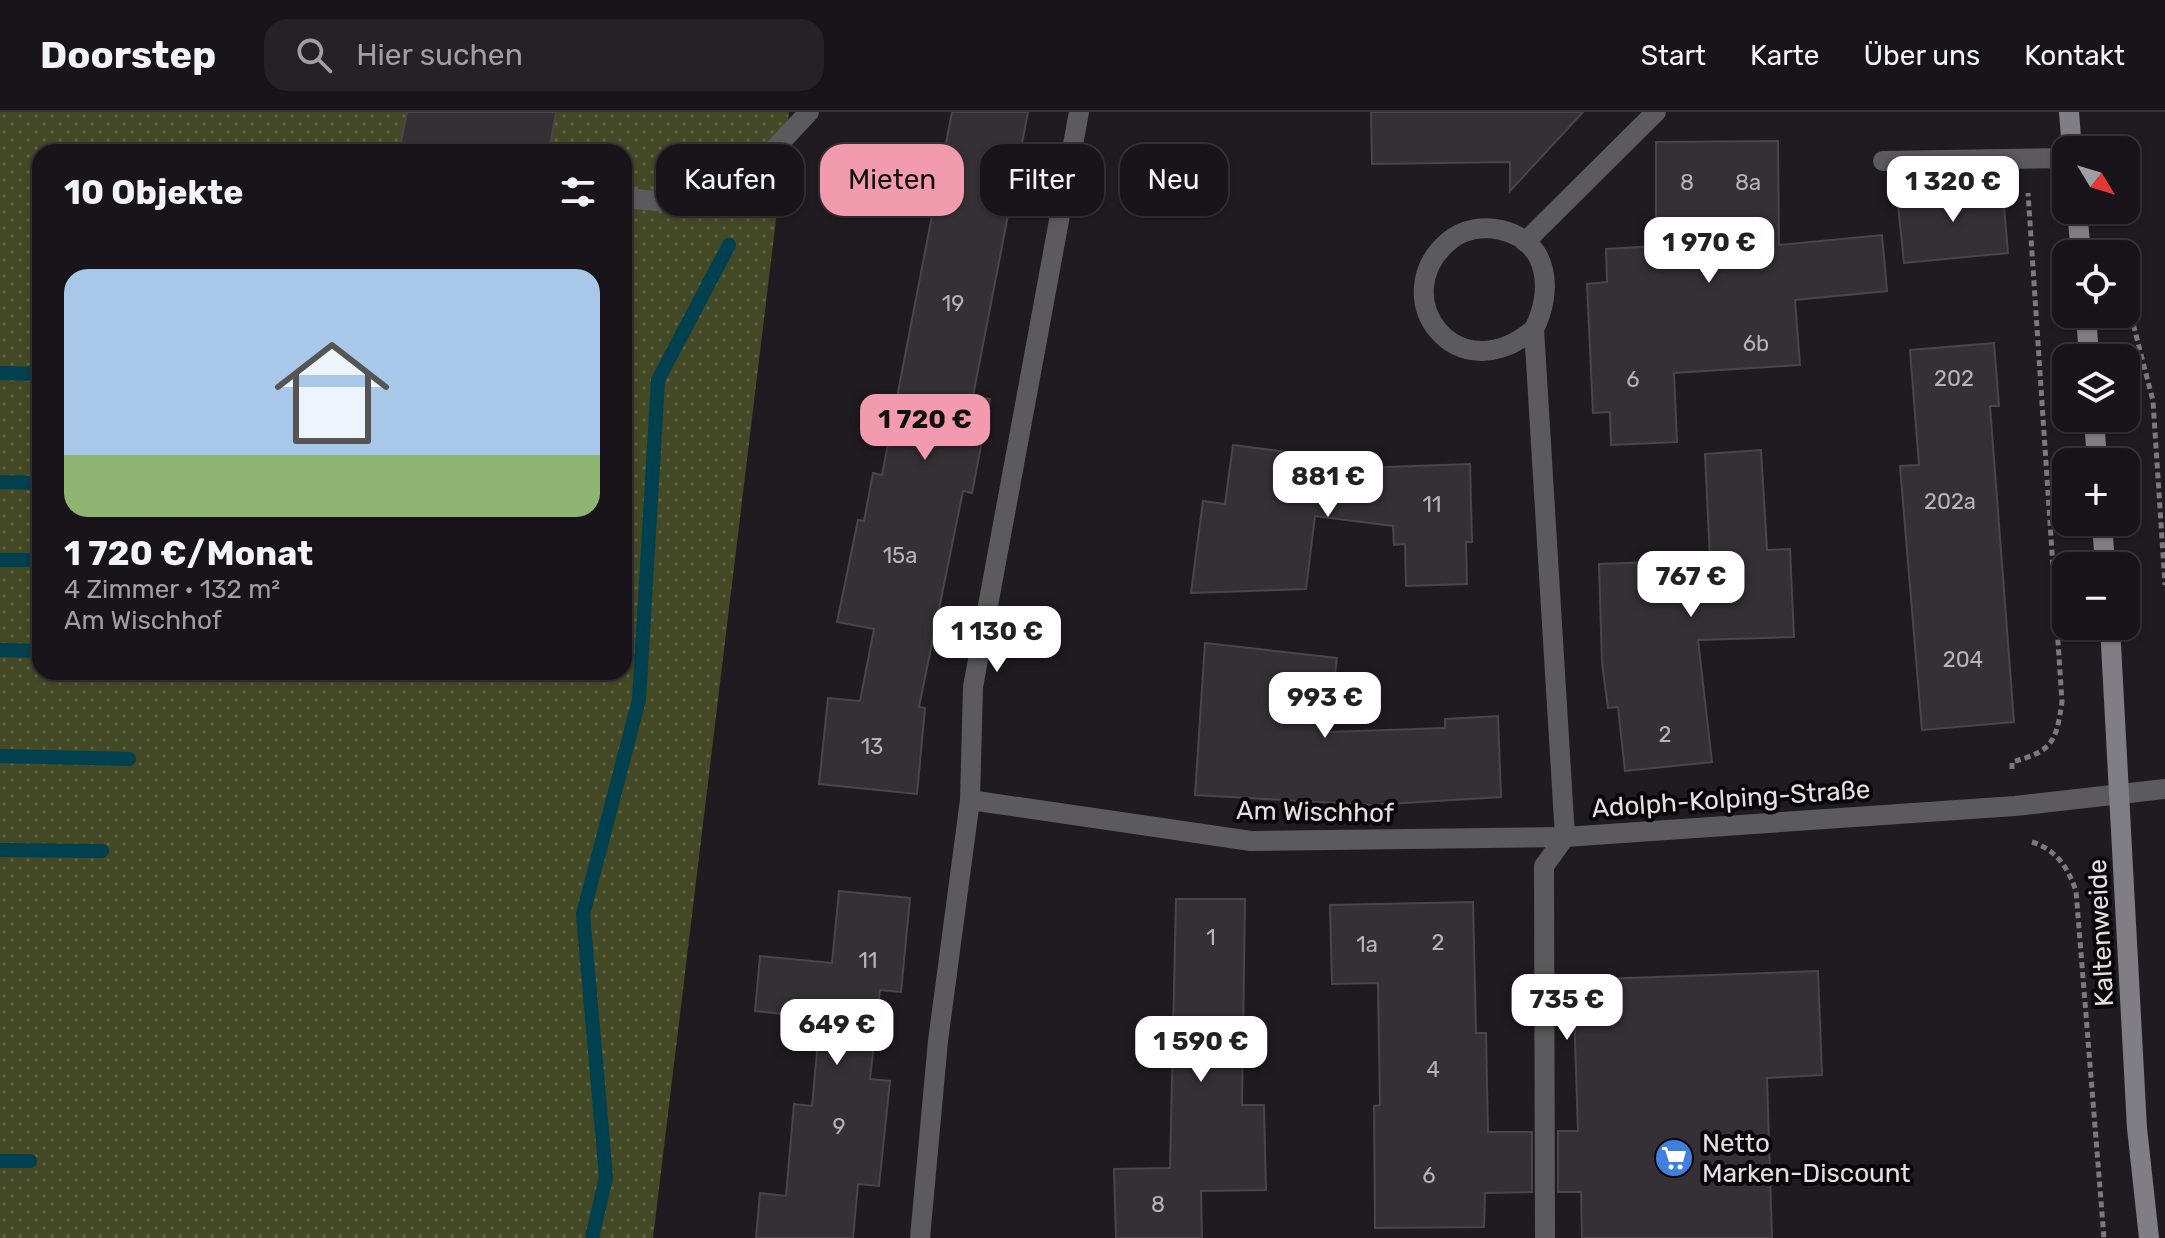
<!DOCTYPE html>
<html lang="de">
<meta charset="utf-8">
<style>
body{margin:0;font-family:Rubik,sans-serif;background:#252126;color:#f1f3f6;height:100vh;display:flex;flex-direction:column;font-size:30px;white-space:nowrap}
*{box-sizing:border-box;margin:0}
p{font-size:26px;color:#9f9ea2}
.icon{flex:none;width:44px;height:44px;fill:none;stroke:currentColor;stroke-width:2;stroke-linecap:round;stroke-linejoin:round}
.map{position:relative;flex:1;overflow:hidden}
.sheet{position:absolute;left:32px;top:32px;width:600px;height:536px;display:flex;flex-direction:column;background:#181419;border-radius:24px;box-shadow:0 2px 6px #0004,0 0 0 2px #363338}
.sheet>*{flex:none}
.top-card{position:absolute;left:656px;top:32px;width:760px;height:72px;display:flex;gap:16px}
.needle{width:52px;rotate:128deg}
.tools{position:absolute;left:2052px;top:24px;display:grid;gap:16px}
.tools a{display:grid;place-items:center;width:88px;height:88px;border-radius:16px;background:#181419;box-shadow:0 2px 6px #0004,0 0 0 2px #363338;font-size:40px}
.price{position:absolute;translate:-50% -68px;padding:0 18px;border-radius:16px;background:#fff;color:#222;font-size:26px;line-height:52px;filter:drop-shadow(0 2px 4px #0008)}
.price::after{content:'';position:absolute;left:50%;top:48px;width:24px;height:18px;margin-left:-12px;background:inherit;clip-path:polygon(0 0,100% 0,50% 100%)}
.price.on{background:#f29aae;color:#111}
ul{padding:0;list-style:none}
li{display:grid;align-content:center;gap:16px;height:424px;padding:0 32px}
li span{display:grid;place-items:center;height:248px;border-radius:24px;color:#555}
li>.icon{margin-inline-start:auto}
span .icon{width:144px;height:144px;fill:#fffc;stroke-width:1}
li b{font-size:34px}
h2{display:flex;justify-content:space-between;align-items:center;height:96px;padding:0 32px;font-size:34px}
.pill{padding:0 28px;border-radius:24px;background:#181419;box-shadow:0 2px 6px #0004,0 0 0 2px #363338;font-size:28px;line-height:72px}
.pill.on{background:#f29aae;color:#111}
header{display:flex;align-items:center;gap:48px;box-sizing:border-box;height:112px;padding:0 40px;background:#181419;border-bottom:2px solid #363338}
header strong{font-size:38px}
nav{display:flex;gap:44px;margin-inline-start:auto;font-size:28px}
.search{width:560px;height:72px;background:#252126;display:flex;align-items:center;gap:20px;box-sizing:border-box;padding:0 28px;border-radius:24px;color:#9f9ea2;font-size:30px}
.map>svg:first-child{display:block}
.grass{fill:url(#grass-dots);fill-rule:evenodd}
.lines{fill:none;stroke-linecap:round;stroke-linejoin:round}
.stream{stroke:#01404e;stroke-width:14}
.building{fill:#353036;stroke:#4a444b;stroke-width:2}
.path{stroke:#7c787d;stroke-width:5;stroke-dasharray:6 4;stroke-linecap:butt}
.lane{stroke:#5b5b5e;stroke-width:20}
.street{stroke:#5b5b5e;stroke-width:20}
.secondary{stroke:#7f7e84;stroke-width:20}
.labels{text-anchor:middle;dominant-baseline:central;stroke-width:8;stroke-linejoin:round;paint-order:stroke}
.number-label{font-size:22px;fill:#b8b3b8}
.street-label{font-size:26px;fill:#e3dfe3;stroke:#090709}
.poi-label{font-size:26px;fill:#e3dfe3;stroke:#090709;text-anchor:start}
</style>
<header>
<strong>Doorstep</strong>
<div class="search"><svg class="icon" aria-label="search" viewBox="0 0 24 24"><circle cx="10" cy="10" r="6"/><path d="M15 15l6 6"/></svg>Hier suchen</div>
<nav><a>Start</a><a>Karte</a><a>Über uns</a><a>Kontakt</a></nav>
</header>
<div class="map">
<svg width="2165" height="1126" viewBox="0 0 2165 1126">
<defs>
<pattern id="grass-dots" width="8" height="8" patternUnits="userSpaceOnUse" patternTransform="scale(2)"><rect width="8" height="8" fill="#424924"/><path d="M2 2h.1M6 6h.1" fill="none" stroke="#5d6344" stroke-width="1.8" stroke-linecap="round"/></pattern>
</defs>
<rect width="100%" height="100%" fill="#201b21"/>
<path class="grass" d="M0,0h789l-136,1126h-653zM40,40h584v520h-584z"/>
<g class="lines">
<g class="stream">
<polyline points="0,261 40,262"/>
<polyline points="0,370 40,371"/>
<polyline points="0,448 40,448"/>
<polyline points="0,538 40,539"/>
<polyline points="0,644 129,647"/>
<polyline points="0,738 102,739"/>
<polyline points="0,1049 30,1049"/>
<polyline points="592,1126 606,1065 583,802 639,588 658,268 729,133"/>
</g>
</g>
<g class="building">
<polygon points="407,0 556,0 549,40 399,40"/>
<polygon points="952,0 1028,0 973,284 990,287 972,381 963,379 919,595 925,596 917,682 819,672 828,586 860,589 874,517 837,510 858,408 864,409 873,361 882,363"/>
<polygon points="1371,0 1583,0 1510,79 1510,50 1372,52"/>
<polygon points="1778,29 1779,133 1882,123 1887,179 1795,188 1800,253 1674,261 1677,330 1611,333 1610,300 1593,301 1587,172 1607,170 1606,137 1656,134 1656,30"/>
<polygon points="2002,72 2008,141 1904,151 1897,83"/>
<polygon points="1994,231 1999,294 1990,294 2014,610 1922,618 1900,354 1919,353 1910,238"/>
<polygon points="1233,333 1332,346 1331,357 1470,352 1472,430 1466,430 1467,472 1406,474 1405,432 1394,433 1393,414 1315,404 1306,477 1191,481 1203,389 1225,392"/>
<polygon points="1761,338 1767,438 1790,437 1794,525 1698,528 1712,650 1625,659 1618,595 1608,596 1602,551 1599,452 1710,448 1705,342"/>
<polygon points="1205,531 1337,546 1328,620 1445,616 1445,607 1498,604 1501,685 1371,693 1195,683"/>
<polygon points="839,779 910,786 901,880 880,878 870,967 890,969 879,1074 858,1072 853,1126 756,1126 760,1081 786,1084 794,992 812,994 820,906 755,899 760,844 832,851"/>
<polygon points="1176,787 1245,787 1242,993 1264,993 1266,1078 1201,1079 1202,1126 1116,1126 1114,1057 1170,1056"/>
<polygon points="1473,790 1476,921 1486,921 1488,1020 1532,1020 1532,1080 1485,1081 1484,1115 1375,1116 1374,994 1380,993 1378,871 1332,872 1330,793"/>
<polygon points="1818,859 1822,963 1767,966 1772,1126 1582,1126 1581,1080 1558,1080 1558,1019 1578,1019 1573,868"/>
</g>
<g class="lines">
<g class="path">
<polyline points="2126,184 2153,289 2165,473"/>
<path d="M2012,657v-7c41,-11 44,-20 50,-60l-34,-509"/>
<path d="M2032,730c25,8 36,26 44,49l28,347"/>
</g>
<g class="lane">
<polyline points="1883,49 2066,46"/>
<polyline points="624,86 668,90 750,63 809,0"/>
<polyline points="1525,130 1656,0"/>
</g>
<g class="street">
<path d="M1534,217c-78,66 -150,-33 -85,-88 14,-12 34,-15 52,-11 49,11 52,62 33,99l31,508 450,-31 150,-17"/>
<polyline points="970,688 1251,729 1565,725"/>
<polyline points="920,1126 938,929 970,688 973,575 1079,0"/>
<polyline points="1545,1126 1544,754 1565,725"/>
</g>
<g class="secondary">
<polyline points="2069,0 2072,38"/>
<polyline points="2077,98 2081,142"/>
<polyline points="2086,202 2089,246"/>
<polyline points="2094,306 2097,350"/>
<polyline points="2102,410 2105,454"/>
<polyline points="2110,514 2137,1016 2149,1126"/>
</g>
</g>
<defs>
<symbol id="supermarket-disc" viewBox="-11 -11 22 22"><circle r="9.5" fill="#3f7fe0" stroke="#090709"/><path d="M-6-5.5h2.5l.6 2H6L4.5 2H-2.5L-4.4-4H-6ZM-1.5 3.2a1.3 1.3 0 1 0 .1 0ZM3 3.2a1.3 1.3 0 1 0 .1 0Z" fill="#fff"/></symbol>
</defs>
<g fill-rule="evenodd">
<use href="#supermarket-disc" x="1652" y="1024" width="44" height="44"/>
</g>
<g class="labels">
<g class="number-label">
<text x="1687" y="70">8</text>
<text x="1748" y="70">8a</text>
<text x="953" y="191">19</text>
<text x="1756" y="231">6b</text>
<text x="1954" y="266">202</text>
<text x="1633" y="267">6</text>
<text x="1950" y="389">202a</text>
<text x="1432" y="392">11</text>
<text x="900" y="443">15a</text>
<text x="1963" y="547">204</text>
<text x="1665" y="622">2</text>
<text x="872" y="634">13</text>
<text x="1211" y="825">1</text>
<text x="1438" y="830">2</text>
<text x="1367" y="832">1a</text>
<text x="868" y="848">11</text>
<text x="1433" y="957">4</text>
<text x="839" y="1014">9</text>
<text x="1429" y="1063">6</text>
<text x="1158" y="1092">8</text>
</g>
<g class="street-label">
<text transform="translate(1731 687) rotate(-4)">Adolph-Kolping-Straße</text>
<text transform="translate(1315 700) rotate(1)">Am Wischhof</text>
<text transform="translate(2101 821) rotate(-93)">Kaltenweide</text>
</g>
<g class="poi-label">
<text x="1702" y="1031">Netto<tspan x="1702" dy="30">Marken-Discount</tspan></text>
</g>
</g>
</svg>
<div class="tools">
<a><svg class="needle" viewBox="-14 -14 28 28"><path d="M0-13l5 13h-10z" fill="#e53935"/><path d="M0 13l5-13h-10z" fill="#9f9ea2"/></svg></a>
<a><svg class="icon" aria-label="locate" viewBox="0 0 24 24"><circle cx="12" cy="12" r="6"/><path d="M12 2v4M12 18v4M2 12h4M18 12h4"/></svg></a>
<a><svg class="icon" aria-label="layers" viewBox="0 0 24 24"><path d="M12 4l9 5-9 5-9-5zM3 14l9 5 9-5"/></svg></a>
<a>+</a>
<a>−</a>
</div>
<b class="price" style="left:1953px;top:112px">1 320 €</b>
<b class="price" style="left:1709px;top:173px">1 970 €</b>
<b class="price on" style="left:925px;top:350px">1 720 €</b>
<b class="price" style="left:1328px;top:407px">881 €</b>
<b class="price" style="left:1691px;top:507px">767 €</b>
<b class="price" style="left:997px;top:562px">1 130 €</b>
<b class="price" style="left:1325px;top:628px">993 €</b>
<b class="price" style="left:1567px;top:930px">735 €</b>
<b class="price" style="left:837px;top:955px">649 €</b>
<b class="price" style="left:1201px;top:972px">1 590 €</b>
<div class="top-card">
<a class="pill">Kaufen</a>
<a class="pill on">Mieten</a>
<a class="pill">Filter</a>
<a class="pill">Neu</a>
</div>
<section class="sheet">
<h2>10 Objekte<svg class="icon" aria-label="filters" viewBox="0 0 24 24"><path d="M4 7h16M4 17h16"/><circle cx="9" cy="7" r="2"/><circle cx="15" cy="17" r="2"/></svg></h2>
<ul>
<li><span style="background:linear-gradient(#a9c7e8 75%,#8fb573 0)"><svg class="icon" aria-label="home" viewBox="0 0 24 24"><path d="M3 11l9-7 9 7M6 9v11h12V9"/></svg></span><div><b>1 720 €/Monat</b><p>4 Zimmer · 132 m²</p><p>Am Wischhof</p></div></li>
</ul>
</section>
</div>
